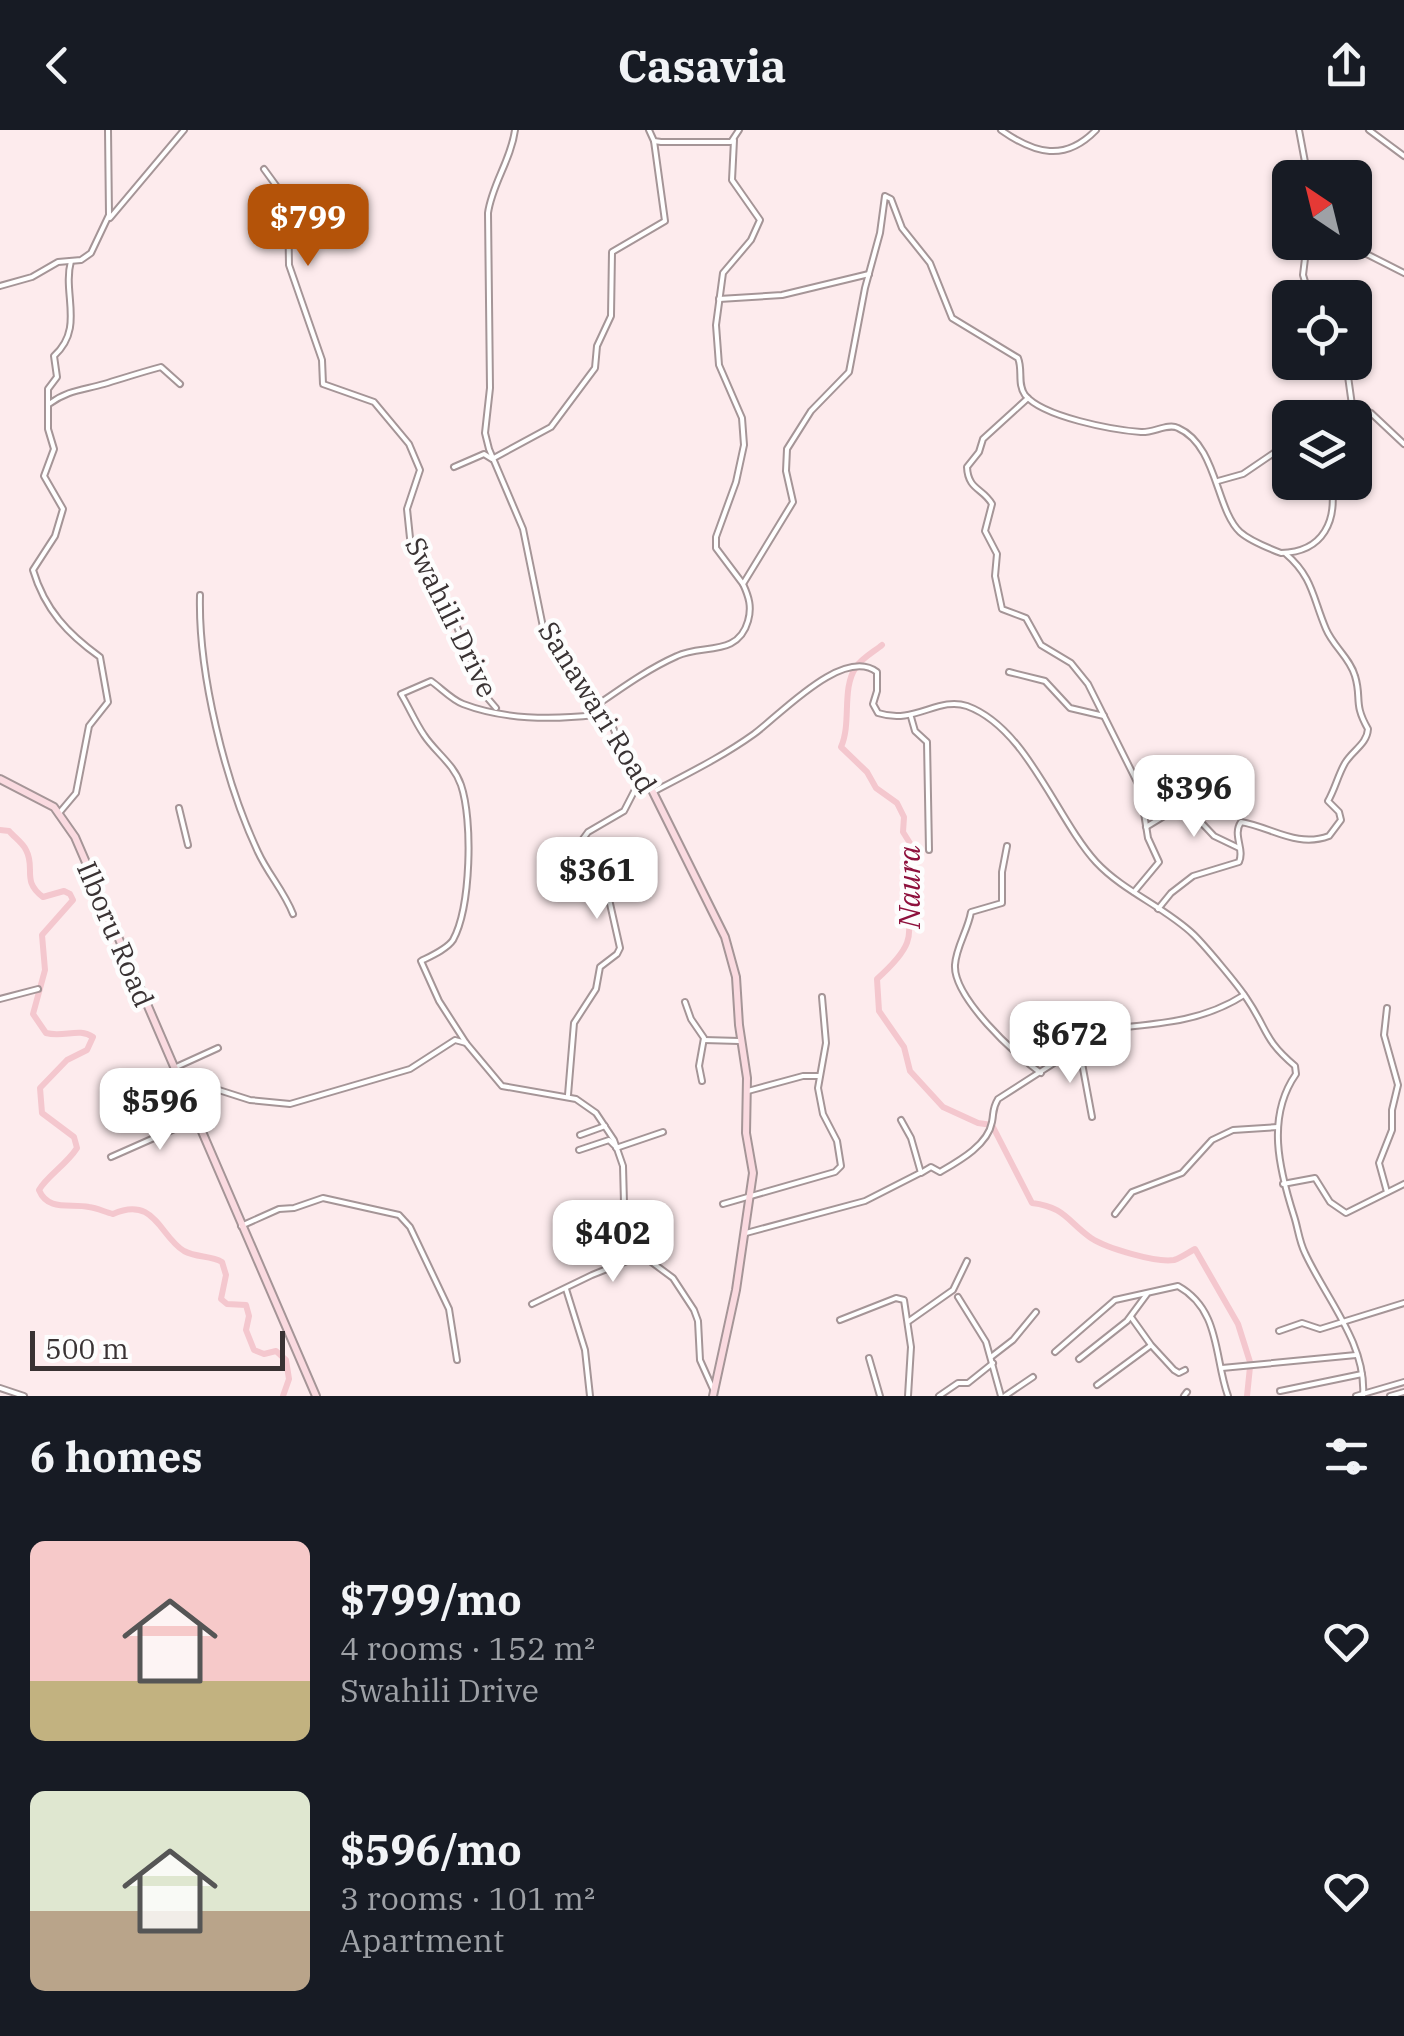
<!DOCTYPE html>
<meta charset="utf-8">
<style>
body{margin:0;font-family:"IBM Plex Serif",serif;background:#20242c;color:#f1f3f6;height:100vh;display:flex;flex-direction:column;font-size:38px;white-space:nowrap}
*{box-sizing:border-box;margin:0}
p{font-size:32px;color:#9ea1a6}
.icon{flex:none;width:55px;height:55px;fill:none;stroke:currentColor;stroke-width:2;stroke-linecap:round;stroke-linejoin:round}
.map{position:relative;height:1266px;overflow:hidden}
.sheet{display:flex;flex-direction:column;background:#171b24;flex:1}
.sheet>*{flex:none}
.needle{width:65px;rotate:325deg}
.controls{position:absolute;left:1272px;top:30px;display:grid;gap:20px}
.controls a{display:grid;place-items:center;width:100px;height:100px;border-radius:15px;background:#171b24;box-shadow:0 2px 8px #0004;font-size:50px}
.scale{position:absolute;left:30px;bottom:25px;width:255px;box-sizing:border-box;padding-left:10px;border:5px solid #393233;border-top:0;font-size:28px;line-height:35px;white-space:nowrap;color:#393233;-webkit-text-stroke:8px #fdfdfd;paint-order:stroke}
.price{position:absolute;translate:-50% -85px;padding:0 22px;border-radius:20px;background:#fff;color:#222;font-size:32px;line-height:65px;filter:drop-shadow(0 2px 5px #0008)}
.price::after{content:'';position:absolute;left:50%;top:60px;width:30px;height:22px;margin-left:-15px;background:inherit;clip-path:polygon(0 0,100% 0,50% 100%)}
.price.on{background:#b45309;color:#fff}
ul{padding:0;list-style:none}
li{display:flex;align-items:center;gap:30px;height:250px;padding:0 30px}
li span{display:grid;place-items:center;flex:none;width:280px;height:200px;border-radius:15px;color:#555}
li>.icon{margin-inline-start:auto}
span .icon{width:120px;height:120px;fill:#fffc;stroke-width:1}
li b{font-size:42px}
h2{display:flex;justify-content:space-between;align-items:center;height:120px;padding:0 30px;font-size:42px}
header{display:flex;justify-content:space-between;align-items:center;height:130px;padding:0 30px;background:#171b24;font-size:45px;font-weight:700}
.map>svg:first-child{display:block}
.lines{fill:none;stroke-linecap:round;stroke-linejoin:round}
.river{stroke:#f4c7ce;stroke-width:6}
.street-casing{stroke:#a59597;stroke-width:8}
.secondary-casing{stroke:#a59597;stroke-width:10}
.street{stroke:#fff;stroke-width:4}
.secondary{stroke:#fadae0;stroke-width:6}
.labels{text-anchor:middle;dominant-baseline:central;stroke-width:9;stroke-linejoin:round;paint-order:stroke}
.street-label{font-size:28px;fill:#393233;stroke:#fdfdfd}
.water-label{font-size:30px;font-style:italic;fill:#8e113d;stroke:#fdfdfd}
</style>
<header><svg class="icon" aria-label="back" viewBox="0 0 24 24"><path d="M15 5l-7 7 7 7"/></svg>Casavia<svg class="icon" aria-label="share" viewBox="0 0 24 24"><path d="M12 15V3M7 8l5-5 5 5M5 13v7h14v-7"/></svg></header>
<div class="map">
<svg width="1404" height="1266" viewBox="0 0 1404 1266">
<rect width="100%" height="100%" fill="#fdebed"/>
<g class="lines">
<g class="river">
<path d="M882,515c-7,6 -20,13 -26,22 -15,22 -4,55 -15,80l26,25 9,16 21,15 7,14 -1,15 10,16c-2,10 -10,21 -10,30 2,54 23,57 -26,101l2,32 25,36 6,24 33,36 35,16 14,2 40,78c33,4 35,18 59,35 15,10 65,25 83,22 7,-2 15,-8 21,-11l43,75 12,38"/>
<path d="M0,700l9,1c5,6 14,12 17,19 10,18 -5,31 17,47l21,-6 6,3 3,6 -31,35 3,35 -12,44 13,19c18,5 33,-6 47,4l-6,13 -20,10 -27,28 2,25 32,24 3,11c-11,17 -30,28 -38,42 9,22 32,13 50,17 8,1 16,5 24,7 42,-19 47,23 71,37 13,7 26,4 38,11l4,13 -5,24 6,5 19,1 3,11 -3,14 8,20 10,4 12,-3 10,9 3,19 -6,17"/>
<polyline points="1247,1266 1250,1237"/>
</g>
<defs>
<g id="street">
<path d="M515,0c-4,30 -23,54 -27,83l2,175 -5,45 4,16 34,80 20,98 31,50 33,36 19,46 27,33c34,-18 69,-35 101,-58 25,-18 89,-88 123,-62v19l-4,13 5,9c37,12 60,-17 89,-7 60,22 89,112 129,156 28,30 69,45 98,73 12,12 44,50 53,64 21,31 16,40 48,67l1,8c-30,43 -17,95 -2,142 4,12 5,25 11,37 20,44 62,91 58,143"/>
<polyline points="649,0 654,11 661,12 731,12 739,0"/>
<path d="M1001,0c34,24 64,32 95,0"/>
<polyline points="1299,0 1308,48"/>
<polyline points="1369,0 1404,26"/>
<polyline points="734,10 732,50 760,90 751,110 723,143 716,195 719,235 742,288 744,315 736,352 716,407 716,418 743,454"/>
<polyline points="264,39 288,72 289,135 322,230 323,254 374,272 409,314 420,340 407,379 410,408 426,444 449,477 484,564 496,578"/>
<polyline points="110,88 184,0"/>
<polyline points="1307,112 1303,145 1310,168"/>
<polyline points="1343,112 1404,143"/>
<polyline points="0,156 32,147 58,132 81,130 91,123 109,85 108,0"/>
<polyline points="719,169 782,165 869,144"/>
<polyline points="1346,232 1352,275 1371,283 1404,314"/>
<path d="M1028,268l-45,41 -4,13 -12,15c1,23 16,21 25,37l-7,27 12,23 -2,22 7,33 24,9 15,27 30,18 17,21 52,104 8,50 11,24 -25,30"/>
<path d="M49,274c19,-14 34,-14 55,-20 20,-6 38,-12 57,-17l19,17"/>
<polyline points="1355,297 1358,289 1356,277"/>
<polyline points="454,337 484,324 492,329 551,297 595,238 597,216 611,186 612,122 665,91 654,11"/>
<polyline points="1218,351 1243,344 1290,312"/>
<path d="M200,465c-2,78 25,187 58,257 10,22 26,39 35,62"/>
<polyline points="1009,542 1045,551 1070,578 1104,586"/>
<polyline points="911,587 915,601 927,612 929,720"/>
<polyline points="179,678 188,715"/>
<path d="M60,682l16,-19 13,-67 19,-24 -8,-45c-32,-23 -55,-47 -67,-87l22,-34 8,-27 -19,-33 10,-27 -6,-20v-40l9,-12 -3,-21c31,-28 8,-62 17,-95"/>
<polyline points="1146,697 1174,680 1197,688 1214,706 1239,718"/>
<path d="M1007,716l-5,26v31l-31,9c-3,18 -15,35 -16,53 -2,32 60,90 86,108"/>
<path d="M1158,779l13,-16 22,-17 46,-14c6,-13 -7,-27 2,-40 30,5 56,26 88,14l12,-16 -2,-8 -11,-11c7,-12 10,-26 17,-38 8,-13 22,-19 23,-34 -15,-26 -6,-30 -13,-53 -5,-18 -22,-30 -29,-47 -13,-30 -13,-52 -40,-75"/>
<polyline points="0,869 38,859"/>
<polyline points="685,872 691,889 704,908 699,936 702,951"/>
<polyline points="704,910 739,911"/>
<path d="M466,913l-27,-42 -18,-40c10,-5 26,-12 32,-21 18,-33 20,-120 8,-155 -7,-21 -26,-33 -37,-50 -9,-13 -15,-28 -23,-41l30,-13c10,7 21,19 32,23 42,16 88,16 132,11l2,-10c26,-18 51,-36 80,-49 25,-12 61,1 71,-35 4,-14 1,-24 -5,-37l50,-82 -7,-31 1,-22 24,-38 38,-39 16,-84 15,-55 5,-37 6,3 11,29 28,35 22,55 66,40c5,12 -1,26 7,37 18,22 88,35 116,37 12,1 27,-9 37,-4 39,17 38,82 62,104 10,9 28,16 41,21 43,-1 57,-33 50,-71"/>
<polyline points="1079,917 1092,987"/>
<polyline points="174,938 218,918"/>
<polyline points="178,947 250,970 290,974 410,939 455,910 466,913 502,956 576,969 596,983 614,1010 623,1036 624,1073 633,1113 642,1125 673,1148 694,1180 698,1191 700,1230 713,1259"/>
<polyline points="748,961 803,946 819,946"/>
<polyline points="568,965 574,893 596,859 600,837 617,824 620,818 604,747 584,729 580,713 588,702 624,681 641,648"/>
<path d="M901,990l10,18 10,35 10,-6 9,5c19,-11 48,-27 52,-50 2,-10 0,-13 6,-23l81,-52 9,-16c55,-7 108,-5 156,-36"/>
<polyline points="580,1005 605,996"/>
<polyline points="616,1018 663,1002"/>
<polyline points="579,1020 609,1010 616,1017"/>
<polyline points="111,1027 197,989"/>
<polyline points="1283,1054 1315,1048 1330,1072 1346,1083 1404,1054"/>
<polyline points="1387,1062 1379,1033 1392,1000 1392,980 1398,955 1384,905 1387,878"/>
<polyline points="723,1074 835,1042 841,1036 837,1011 823,984 818,958 826,913 822,867"/>
<polyline points="1115,1084 1132,1062 1182,1043 1212,1010 1233,1000 1278,997"/>
<polyline points="241,1096 279,1079 294,1078 323,1068 399,1085 410,1097 449,1179 457,1230"/>
<polyline points="746,1103 865,1071 920,1043"/>
<polyline points="566,1159 585,1220 590,1266"/>
<polyline points="958,1167 986,1212 1001,1266"/>
<polyline points="532,1174 592,1145 642,1125"/>
<polyline points="1131,1187 1151,1215 1174,1240 1179,1243 1185,1240"/>
<polyline points="840,1190 896,1168 904,1170 911,1217 908,1266"/>
<polyline points="909,1191 953,1160 967,1131"/>
<polyline points="1279,1201 1302,1193 1320,1199 1404,1173"/>
<path d="M1055,1222l60,-52 63,-14c43,24 36,72 50,110"/>
<polyline points="991,1227 1013,1210 1036,1182"/>
<polyline points="869,1228 880,1266"/>
<polyline points="1079,1229 1127,1191 1147,1164"/>
<polyline points="1222,1238 1356,1225"/>
<polyline points="1097,1255 1150,1216"/>
<polyline points="0,1258 24,1266"/>
<polyline points="1280,1261 1362,1244"/>
<polyline points="939,1266 958,1253 968,1253 993,1233"/>
<polyline points="1005,1266 1033,1247"/>
<polyline points="1184,1266 1187,1262"/>
<polyline points="1356,1266 1404,1252"/>
<polyline points="1390,1266 1404,1262"/>
</g>
<g id="secondary">
<polyline points="0,649 54,677 75,707 316,1266"/>
<polyline points="653,662 725,807 736,847 739,895 747,948 746,1003 753,1043 736,1160 713,1266"/>
</g>
</defs>
<use href="#street" class="street-casing"/>
<use href="#secondary" class="secondary-casing"/>
<use href="#street" class="street"/>
<use href="#secondary" class="secondary"/>
</g>
<g class="labels">
<g class="street-label">
<text transform="translate(452 487) rotate(64)">Swahili Drive</text>
<text transform="translate(598 577) rotate(58)">Sanawari Road</text>
<text transform="translate(116 804) rotate(67)">Ilboru Road</text>
</g>
<g class="water-label">
<text transform="translate(908 757) rotate(-90)">Naura</text>
</g>
</g>
</svg>
<div class="controls">
<a><svg class="needle" viewBox="-14 -14 28 28"><path d="M0-13l5 13h-10z" fill="#e53935"/><path d="M0 13l5-13h-10z" fill="#9ea1a6"/></svg></a>
<a><svg class="icon" aria-label="locate" viewBox="0 0 24 24"><circle cx="12" cy="12" r="6"/><path d="M12 2v4M12 18v4M2 12h4M18 12h4"/></svg></a>
<a><svg class="icon" aria-label="layers" viewBox="0 0 24 24"><path d="M12 4l9 5-9 5-9-5zM3 14l9 5 9-5"/></svg></a>
</div>
<div class="scale">500 m</div>
<b class="price on" style="left:308px;top:139px">$799</b>
<b class="price" style="left:1194px;top:710px">$396</b>
<b class="price" style="left:597px;top:792px">$361</b>
<b class="price" style="left:1070px;top:956px">$672</b>
<b class="price" style="left:160px;top:1023px">$596</b>
<b class="price" style="left:613px;top:1155px">$402</b>
</div>
<section class="sheet">
<h2>6 homes<svg class="icon" aria-label="filters" viewBox="0 0 24 24"><path d="M4 7h16M4 17h16"/><circle cx="9" cy="7" r="2"/><circle cx="15" cy="17" r="2"/></svg></h2>
<ul>
<li><span style="background:linear-gradient(#f6c9c9 70%,#c2b280 0)"><svg class="icon" aria-label="home" viewBox="0 0 24 24"><path d="M3 11l9-7 9 7M6 9v11h12V9"/></svg></span><div><b>$799/mo</b><p>4 rooms · 152 m²</p><p>Swahili Drive</p></div><svg class="icon" aria-label="heart" viewBox="0 0 24 24"><path d="M12 20l-8-8c-3-5 5-10 8-4 3-6 11-1 8 4z"/></svg></li>
<li><span style="background:linear-gradient(#dfe7d0 60%,#b9a48a 0)"><svg class="icon" aria-label="home" viewBox="0 0 24 24"><path d="M3 11l9-7 9 7M6 9v11h12V9"/></svg></span><div><b>$596/mo</b><p>3 rooms · 101 m²</p><p>Apartment</p></div><svg class="icon" aria-label="heart" viewBox="0 0 24 24"><path d="M12 20l-8-8c-3-5 5-10 8-4 3-6 11-1 8 4z"/></svg></li>
</ul>
</section>
